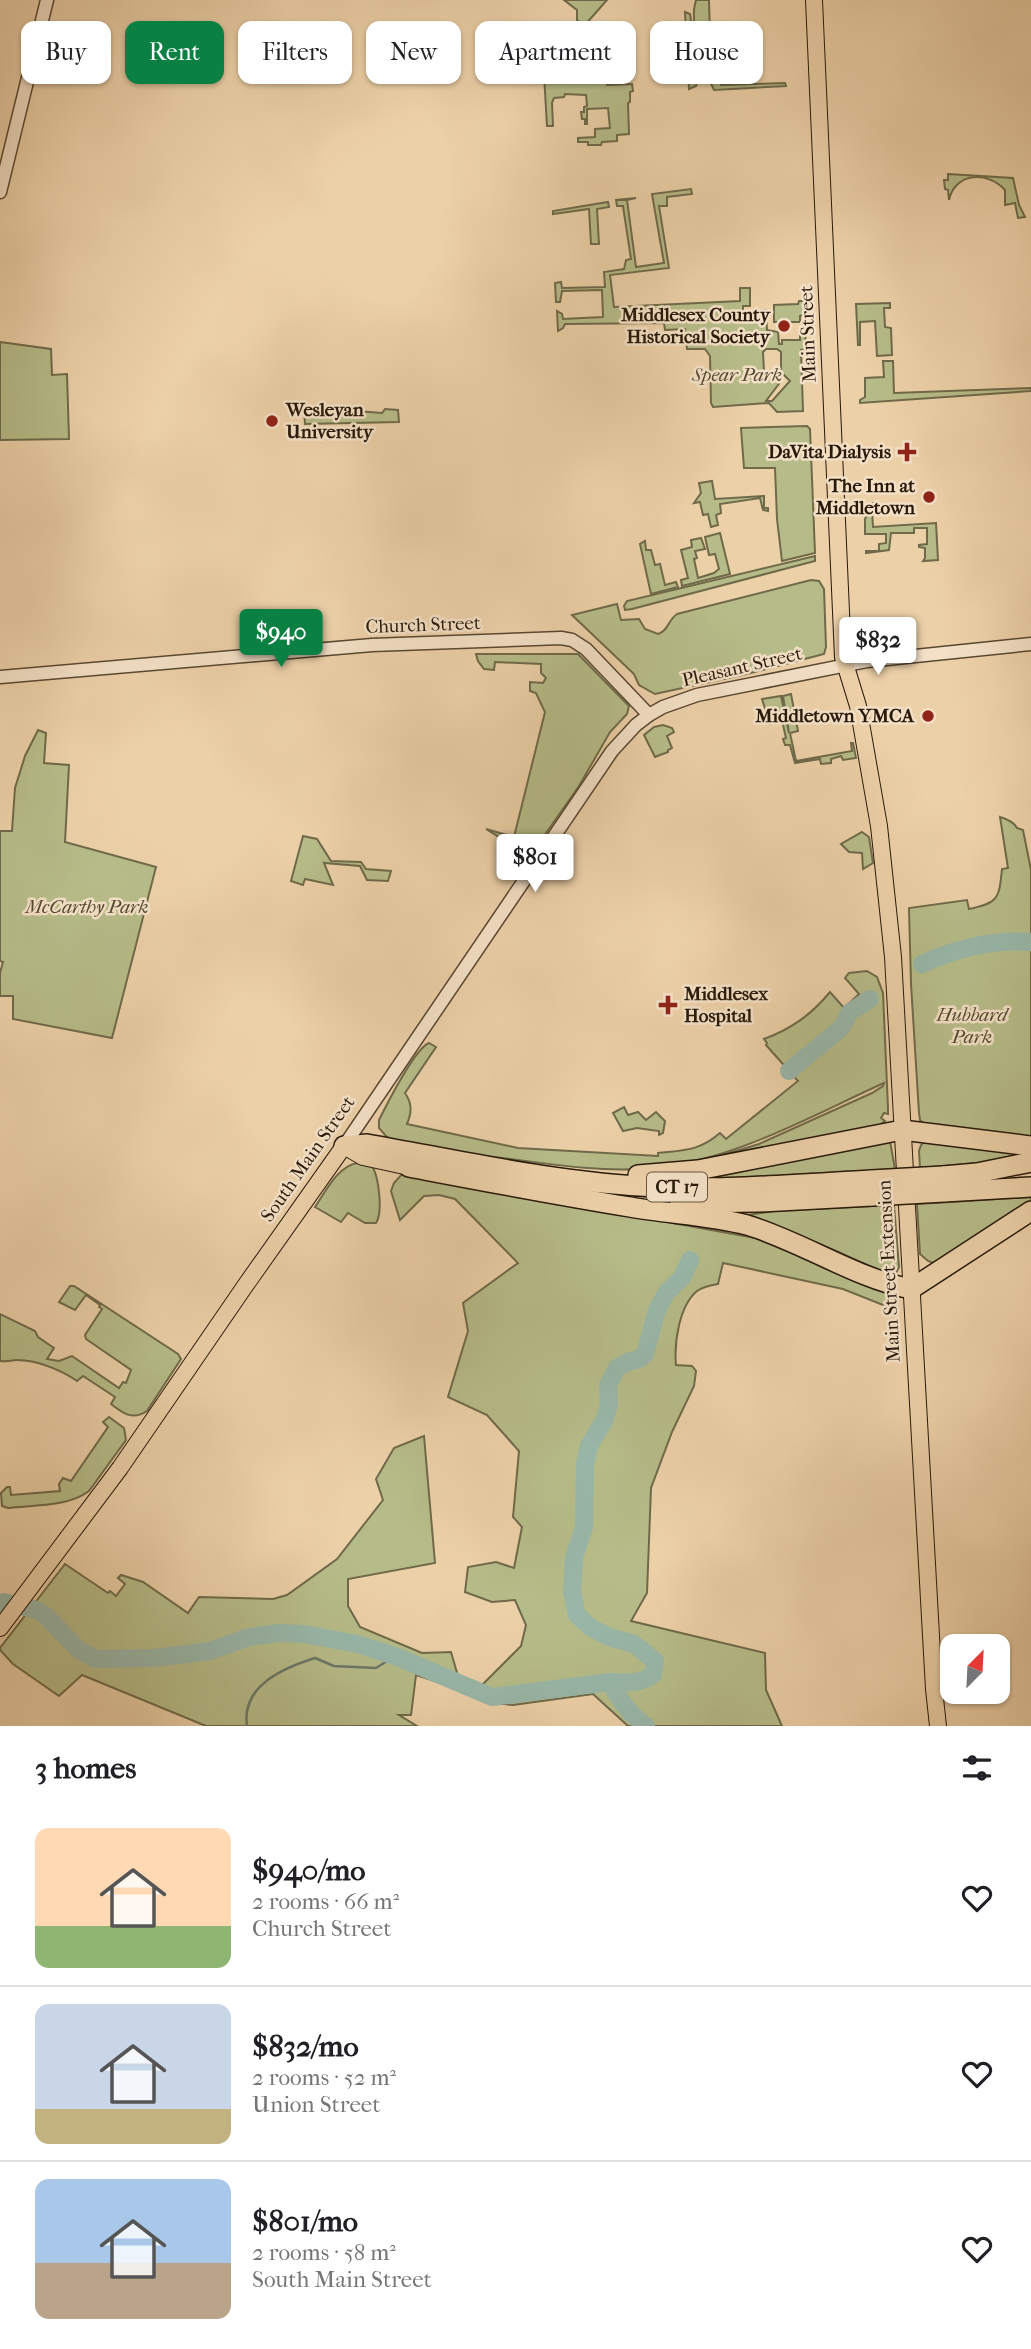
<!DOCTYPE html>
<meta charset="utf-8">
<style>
body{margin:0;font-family:"IM FELL French Canon",serif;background:#f2f2f2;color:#202124;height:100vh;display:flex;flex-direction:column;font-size:26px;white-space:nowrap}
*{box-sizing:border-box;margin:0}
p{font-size:23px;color:#757577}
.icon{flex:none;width:38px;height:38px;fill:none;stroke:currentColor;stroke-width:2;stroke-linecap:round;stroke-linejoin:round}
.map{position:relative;height:1726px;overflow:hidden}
.panel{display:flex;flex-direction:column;background:#fff;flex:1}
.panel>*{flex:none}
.hud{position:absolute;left:21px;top:21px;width:990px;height:63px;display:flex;gap:14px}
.needle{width:46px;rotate:24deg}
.buttons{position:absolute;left:940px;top:1634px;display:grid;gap:14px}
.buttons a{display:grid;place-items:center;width:70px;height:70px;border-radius:14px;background:#fff;box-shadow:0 2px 5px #0004;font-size:35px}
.price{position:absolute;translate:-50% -60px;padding:0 16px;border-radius:7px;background:#fff;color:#222;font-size:23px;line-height:46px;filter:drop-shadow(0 2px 4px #0008)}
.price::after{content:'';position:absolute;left:50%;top:42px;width:21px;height:16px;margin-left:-10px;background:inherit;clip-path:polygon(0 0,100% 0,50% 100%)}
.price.current{background:#0b8043;color:#fff}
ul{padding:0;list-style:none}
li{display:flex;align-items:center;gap:21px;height:175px;padding:0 35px}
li+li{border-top:2px solid #e0e0e0}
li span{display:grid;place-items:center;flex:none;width:196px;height:140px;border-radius:14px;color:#555}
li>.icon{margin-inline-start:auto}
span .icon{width:84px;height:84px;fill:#fffc;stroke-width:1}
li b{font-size:30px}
h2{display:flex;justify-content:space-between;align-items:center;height:84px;padding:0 35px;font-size:30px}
.tag{padding:0 24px;border-radius:14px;background:#fff;box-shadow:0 2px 5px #0004;font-size:24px;line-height:63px}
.tag.current{background:#0b8043;color:#fff}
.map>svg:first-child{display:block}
.green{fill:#b6bc89;stroke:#6f6a49;stroke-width:2;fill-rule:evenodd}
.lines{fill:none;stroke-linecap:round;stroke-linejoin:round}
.stream{stroke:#6c7869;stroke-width:2.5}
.river{stroke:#99b7a9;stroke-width:18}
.minor-casing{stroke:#594731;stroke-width:15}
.major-casing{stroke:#281909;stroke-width:18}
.highway-casing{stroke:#281909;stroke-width:22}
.minor{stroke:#f3e0c6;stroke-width:12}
.major{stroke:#ecd0a8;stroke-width:16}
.highway{stroke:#ecd0a8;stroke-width:19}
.highway-bridge-casing{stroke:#281909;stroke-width:22;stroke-linecap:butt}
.highway-bridge{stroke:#ecd0a8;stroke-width:19}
.poi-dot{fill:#8f2418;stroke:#f3e0c6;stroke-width:2.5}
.labels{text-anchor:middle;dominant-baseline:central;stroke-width:5;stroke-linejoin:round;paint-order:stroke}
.shield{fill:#f3e0c6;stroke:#655542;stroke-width:2}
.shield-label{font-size:18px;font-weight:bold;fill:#281909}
.poi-label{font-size:19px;font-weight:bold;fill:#281909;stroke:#f3e0c6;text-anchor:end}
.street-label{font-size:19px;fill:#281909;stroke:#f3e0c6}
.park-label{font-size:19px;font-style:italic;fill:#534a2f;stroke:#f3e0c6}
</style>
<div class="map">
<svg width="1031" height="1726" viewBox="0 0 1031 1726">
<rect width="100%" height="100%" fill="#ecd0a8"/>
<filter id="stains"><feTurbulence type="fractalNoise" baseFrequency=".00286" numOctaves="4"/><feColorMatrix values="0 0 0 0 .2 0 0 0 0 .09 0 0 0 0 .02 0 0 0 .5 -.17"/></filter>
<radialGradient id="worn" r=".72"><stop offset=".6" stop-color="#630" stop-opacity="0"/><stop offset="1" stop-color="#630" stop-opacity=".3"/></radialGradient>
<g class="green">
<polygon points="564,0 607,0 584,26 577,20 577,10"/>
<path d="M696,0h13l1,37h7l1,9 -5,1 3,9 -11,-1c-8,-18 -15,-35 -9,-55z"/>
<polygon points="685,12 690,14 693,35 702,63 696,86 689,89"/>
<polygon points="541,23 545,23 555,34 565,34 572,39 549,64 550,78 606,76 607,85 632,84 633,91 630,92 630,102 628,103 629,134 617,135 617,141 602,142 601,145 588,145 588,142 578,142 578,138 595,137 595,129 610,128 608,108 587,109 587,124 585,124 585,119 582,119 581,112 584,112 584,107 587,106 586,95 565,94 564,97 554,98 552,103 553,126 547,126"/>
<polygon points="709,59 720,59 721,85 785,83 786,86 714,90 706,73 705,62"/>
<path d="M948,174l65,4 6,27 6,12 -7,1 -3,-15 -10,2v-15c-17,-19 -50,-18 -56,10l-1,-10 -3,-1 -1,-9h4z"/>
<path d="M691,189l1,5 -25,3v9h-8l10,62 -59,7 4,32 126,-6v-13h10v18h-7v6l23,-2 1,20 11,2 1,12h3v-4h18v-8l5,-1 1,18 -5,1 2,61 -26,1 -8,-9 -56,4 -2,-4 -1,-47 -5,-7h-18l-2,-20 -20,1 -1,-7 -99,1 -2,4 -5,3 -1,-20 5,3 1,5 40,-2 -1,-27 -40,1 -2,11h-4l-1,-19 6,-1 1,6 43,-1 -1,-15 20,-3 2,-9 5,-1 -8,-53h-6l-1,-6 20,-2 -9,2 9,67 28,-4 -12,-69zM766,349h11l4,3v20l9,9 -18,20h-6l15,-20 -5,-6 -8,1 -4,-4 -1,-20z"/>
<polygon points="608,202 609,207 597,209 599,244 591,244 589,209 553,214 553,211"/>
<polygon points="799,301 804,301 805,314 800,316 800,322 774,322 774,305 798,304"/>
<polygon points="890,303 890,308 884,308 885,327 891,328 892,355 877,356 875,321 860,322 860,345 858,345 856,304"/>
<polygon points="0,342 51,349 52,375 67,374 69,439 0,440"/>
<polygon points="883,361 893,361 894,393 1031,388 1031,391 860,403 860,400 865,397 865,378 884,377"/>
<polygon points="304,407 382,413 385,409 398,410 399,422 305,424"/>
<polygon points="807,426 810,429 815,553 782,561 777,519 775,468 744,468 741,428"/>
<polygon points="712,481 715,499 764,496 764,508 768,508 768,511 763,510 760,498 720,504 721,513 716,515 718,525 711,527 708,514 703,515 700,502 694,503 701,493 699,483"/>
<polygon points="873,503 878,503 881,510 872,510 873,527 936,523 938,560 923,561 925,558 925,548 919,547 919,545 927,544 927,528 914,528 914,533 891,533 889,550 866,553 866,551 879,551 879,544 886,543 886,534 865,534 865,519"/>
<polygon points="720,533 730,574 682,586 681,580 688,578 681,550 692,547 691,540 701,538 705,549 695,551 697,558 694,559 698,578 714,573 719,569 715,554 709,555 705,537"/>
<polygon points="645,541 646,550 651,550 655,565 660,564 665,585 676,582 678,587 651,594 640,544"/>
<polygon points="815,556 815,561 632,609 625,610 624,606 627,601"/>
<path d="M811,580l8,1 5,8 2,58 -2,7 -77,20 -92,20 -16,-9 -5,-11 -62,-59 45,-11 4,16 18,-1 6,10 13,5c11,-4 10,-14 19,-20z"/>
<polygon points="476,654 578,654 629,706 627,714 610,732 579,786 530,856 486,829 514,837 545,712 536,693 530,691 530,682 543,683 546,678 541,673 541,664 495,662 494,670 484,669 478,661"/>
<polygon points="791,694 798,731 790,733 796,761 852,751 851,743 853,743 856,758 843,760 841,756 831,759 831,763 821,764 820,759 795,763 790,745 785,745 783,739 786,738 781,716 773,718 774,723 770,724 762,699 781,696 789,733 783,696"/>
<polygon points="663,725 672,728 674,732 667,736 672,748 668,750 668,752 655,757 644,735 654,727"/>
<polygon points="38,730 46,733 44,763 69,765 65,842 156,867 112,1038 13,1019 13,996 0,996 0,973 3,962 0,961 0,831 12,831 15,788 25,756"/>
<path d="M1000,817c7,2 14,5 17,11l6,2 8,40v269l-107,-15 -4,-4 -1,-7 -8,-129 -2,-76 58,-8 2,9c30,-6 30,-11 33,-40l6,-1z"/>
<polygon points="862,832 869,837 873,863 863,869 862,853 849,852 841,844"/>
<polygon points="303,836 317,839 331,861 361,862 366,869 391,871 388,881 367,880 360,866 324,863 333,885 305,879 303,885 291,881"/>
<path d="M867,971l10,6 6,16 5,115v6l-4,-1 -3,5 4,3 -5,4 -180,37 59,-18 113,-51 11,-7 1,-3c-78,35 -157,82 -245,86 -51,3 -104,-8 -154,-13 -21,-2 -85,-9 -99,-20 -3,-3 -5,-6 -7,-8v-8c8,-16 36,-71 50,-77l7,4 -31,46c7,10 7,19 2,31l111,24 140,8v-3c27,-3 41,-2 62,-20l6,6 72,-58 -32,-36 1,-2 -3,-4c27,-10 47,-24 66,-47l14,16 15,-14 -14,-16 4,-5z"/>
<polygon points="624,1107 628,1115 638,1112 646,1120 656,1112 665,1121 663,1133 659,1135 659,1131 637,1128 623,1131 613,1113"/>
<polygon points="927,1140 1021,1152 1018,1155 977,1163 920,1168 919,1151 921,1145"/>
<polygon points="890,1141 895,1169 699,1180"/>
<path d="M357,1163l15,3c7,11 11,46 4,57h-11l-17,-10 -7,9 -26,-15c11,-16 22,-40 42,-44z"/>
<path d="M402,1174l359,65 99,41 32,16 1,13 -50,-20 -120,-26 -5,21c-7,1 -15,3 -21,7 -18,15 -23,52 -21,74l16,1 4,5 -2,15 -22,46 -21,56 -4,105 -16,28 134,32 1,37 16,36h-154l-35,-32 -80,11 -26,-3 -5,-17 39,-39 5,-21 -11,-25 -23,2 -27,-10 3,-25 28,-5 18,6 8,-41 -9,-10 6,-66 -32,-36 -39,-18 20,-66 -5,-28 55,-40 -63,-64 -16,-4 -15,1 -24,24 -9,-29 3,-8z"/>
<polygon points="1031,1197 1031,1205 936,1264 928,1261 920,1254 917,1204"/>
<polygon points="894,1205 899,1267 895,1275 891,1276 836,1251 749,1215 774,1211"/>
<path d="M70,1286h4l104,68 3,5 -34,52c-15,10 -24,2 -36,-7l4,-7 -32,-21 -6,5c-16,-11 -40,-21 -60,-21 -6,0 -10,2 -17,1v-47l35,17 3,6 16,11 -7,11 12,2 13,-5 47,32 4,-6 3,1 5,-13 -45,-31 -1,-4 17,-26 -3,-2 1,-2 -14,-10 -11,15 -16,-8z"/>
<path d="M109,1417l15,11 2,12 -37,51c-21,16 -56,14 -81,17l-6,-2 -1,-13 6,-6h3l1,8 49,-4 -1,-7 4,-6 8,3 37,-54 -5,-5z"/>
<polygon points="424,1436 435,1563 348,1579 348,1606 360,1627 422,1653 451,1652 462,1690 416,1675 411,1715 399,1715 417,1726 206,1726 82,1675 59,1696 13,1664 1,1651 0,1648 65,1564 108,1593 110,1591 116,1596 125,1584 118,1578 121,1575 143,1582 188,1613 199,1597 273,1599 287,1595 337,1559 383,1500 376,1479 394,1448"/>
</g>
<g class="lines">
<path class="stream" d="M247,1726c-6,-40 36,-58 68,-68l19,8 42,2 19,-12"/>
<g class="river">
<path d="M922,964c35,-16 70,-25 109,-22"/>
<polyline points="789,1071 841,1028 850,1012 870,999"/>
<polyline points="0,1604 4,1602 37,1610 46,1616 79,1650 96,1659 154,1658 210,1651 249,1637 279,1633 304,1634 357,1644 395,1656 492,1697 610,1682"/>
<path d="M646,1726c-17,-12 -27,-26 -36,-44 17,1 29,2 43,-7l2,-14 -21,-17 -25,-7 -19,-10 -13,-12 -5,-23 2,-34 10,-31 1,-63 4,-18 15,-25 5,-16 -1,-20 9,-17 11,-6 11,-3 6,-5 12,-44 10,-18 15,-14 8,-18"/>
</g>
<defs>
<g id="minor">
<polyline points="0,192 47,0"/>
<polyline points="0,677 372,645 561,638 572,640 586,649 649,715"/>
<polyline points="344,1146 612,751 636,725 649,715 663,707 697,695 867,661 1031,644"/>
</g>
<g id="major">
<polyline points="814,0 843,657 858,706 879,826 893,957 934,1689 938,1726"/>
<polyline points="0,1628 120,1468 245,1286 344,1146 363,1157 409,1167"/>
</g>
<g id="highway">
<path d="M344,1146l23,-2c96,17 192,39 290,43 71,3 143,-3 214,-7"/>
<path d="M409,1167c74,14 147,28 221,40 39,7 79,8 117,18 56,17 108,53 164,64l120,-78"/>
<polyline points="638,1175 698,1170 902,1130 1031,1146"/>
<polyline points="943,1176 977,1173 1031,1162"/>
<polyline points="944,1192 1031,1187"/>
<polyline points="680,1203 760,1202 872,1196"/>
</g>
</defs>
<use href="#minor" class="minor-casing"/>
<use href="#major" class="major-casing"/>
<use href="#highway" class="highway-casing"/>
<use href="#minor" class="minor"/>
<use href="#major" class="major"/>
<use href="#highway" class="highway"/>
<defs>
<g id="highway-bridge">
<polyline points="871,1180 943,1176"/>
<polyline points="872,1196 944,1192"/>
</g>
</defs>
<use href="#highway-bridge" class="highway-bridge-casing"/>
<use href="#highway-bridge" class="highway-bridge"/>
</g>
<g class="poi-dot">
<circle cx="784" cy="326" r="7"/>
<circle cx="272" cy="421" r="7"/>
<path d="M903.5 441.5h7v7h7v7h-7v7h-7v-7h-7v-7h7z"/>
<circle cx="929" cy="497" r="7"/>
<circle cx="928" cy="716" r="7"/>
<path d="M664.5 994.5h7v7h7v7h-7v7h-7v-7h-7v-7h7z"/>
</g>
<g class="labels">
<rect class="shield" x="647" y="1172.5" width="60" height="29" rx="5"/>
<g class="shield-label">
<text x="677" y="1187">CT 17</text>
</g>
<g class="poi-label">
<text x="770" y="315">Middlesex County<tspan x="770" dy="22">Historical Society</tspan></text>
<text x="286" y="410" text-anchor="start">Wesleyan<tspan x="286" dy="22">University</tspan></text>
<text x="891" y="452">DaVita Dialysis</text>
<text x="915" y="486">The Inn at<tspan x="915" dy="22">Middletown</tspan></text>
<text x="914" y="716">Middletown YMCA</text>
<text x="684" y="994" text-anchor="start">Middlesex<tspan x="684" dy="22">Hospital</tspan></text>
</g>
<g class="street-label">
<text transform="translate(808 334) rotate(-92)">Main Street</text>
<text transform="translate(423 625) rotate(-2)">Church Street</text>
<text transform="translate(742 667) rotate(-13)">Pleasant Street</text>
<text transform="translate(308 1159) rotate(-55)">South Main Street</text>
<text transform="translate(889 1271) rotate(-93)">Main Street Extension</text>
</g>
<g class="park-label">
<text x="737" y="375">Spear Park</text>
<text x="87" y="907">McCarthy Park</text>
<text x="972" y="1015">Hubbard<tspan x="972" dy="22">Park</tspan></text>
</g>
</g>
<rect width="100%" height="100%" filter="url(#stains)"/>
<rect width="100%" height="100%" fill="url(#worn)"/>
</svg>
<div class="buttons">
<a><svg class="needle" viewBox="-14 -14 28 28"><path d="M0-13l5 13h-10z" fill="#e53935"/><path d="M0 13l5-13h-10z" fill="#757577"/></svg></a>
</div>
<b class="price current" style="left:281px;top:669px">$940</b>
<b class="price" style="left:878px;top:677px">$832</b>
<b class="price" style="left:535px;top:894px">$801</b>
<div class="hud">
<a class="tag">Buy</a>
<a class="tag current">Rent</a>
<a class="tag">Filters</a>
<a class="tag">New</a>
<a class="tag">Apartment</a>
<a class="tag">House</a>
</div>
</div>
<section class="panel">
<h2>3 homes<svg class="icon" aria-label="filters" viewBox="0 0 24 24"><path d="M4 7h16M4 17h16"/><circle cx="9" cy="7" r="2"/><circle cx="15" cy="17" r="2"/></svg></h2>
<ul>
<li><span style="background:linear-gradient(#ffd9b3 70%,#8fb573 0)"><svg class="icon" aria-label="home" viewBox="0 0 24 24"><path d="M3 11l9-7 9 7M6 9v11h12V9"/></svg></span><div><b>$940/mo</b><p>2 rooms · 66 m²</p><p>Church Street</p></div><svg class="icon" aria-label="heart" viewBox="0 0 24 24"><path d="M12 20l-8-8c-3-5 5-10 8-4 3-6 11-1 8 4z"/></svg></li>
<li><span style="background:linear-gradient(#c9d6e8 75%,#c2b280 0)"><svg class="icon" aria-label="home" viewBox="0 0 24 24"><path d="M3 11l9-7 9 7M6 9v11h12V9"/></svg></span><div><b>$832/mo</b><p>2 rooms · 52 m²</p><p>Union Street</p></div><svg class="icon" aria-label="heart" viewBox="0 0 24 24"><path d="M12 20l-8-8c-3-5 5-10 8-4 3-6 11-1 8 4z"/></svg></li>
<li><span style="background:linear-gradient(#a9c7e8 60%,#b9a48a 0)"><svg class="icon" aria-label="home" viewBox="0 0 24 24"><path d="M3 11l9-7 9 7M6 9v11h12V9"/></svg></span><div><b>$801/mo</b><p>2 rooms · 58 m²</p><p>South Main Street</p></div><svg class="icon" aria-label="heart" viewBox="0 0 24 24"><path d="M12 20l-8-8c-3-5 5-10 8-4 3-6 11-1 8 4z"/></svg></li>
</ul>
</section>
